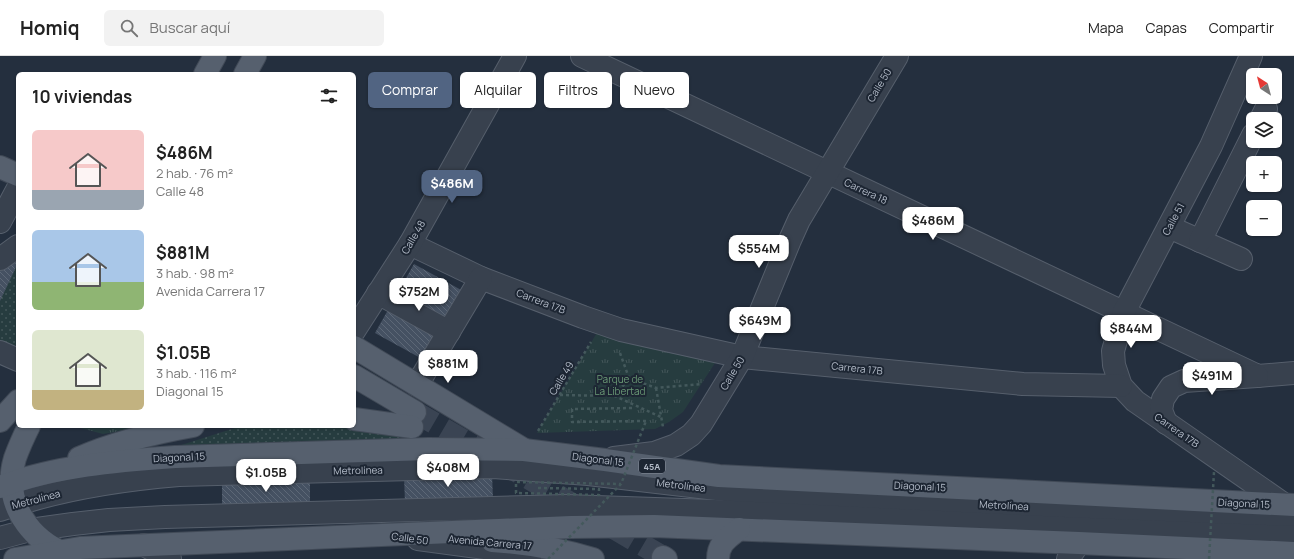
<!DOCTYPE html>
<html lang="es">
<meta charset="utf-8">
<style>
body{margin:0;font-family:Manrope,sans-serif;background:#f2f2f2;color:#222;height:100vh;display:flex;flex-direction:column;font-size:15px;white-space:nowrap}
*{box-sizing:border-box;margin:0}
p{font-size:13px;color:#767676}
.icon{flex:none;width:22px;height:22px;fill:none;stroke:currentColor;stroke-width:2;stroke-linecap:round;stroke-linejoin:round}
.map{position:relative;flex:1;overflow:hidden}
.panel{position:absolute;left:16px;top:16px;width:340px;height:356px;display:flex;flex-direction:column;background:#fff;border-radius:6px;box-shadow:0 1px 3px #0004}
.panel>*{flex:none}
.top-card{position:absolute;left:368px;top:16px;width:380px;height:36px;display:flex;gap:8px}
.needle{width:26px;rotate:324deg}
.fabs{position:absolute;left:1246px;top:12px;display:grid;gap:8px}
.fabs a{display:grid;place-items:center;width:36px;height:36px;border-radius:6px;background:#fff;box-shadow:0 1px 3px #0004;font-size:20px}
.price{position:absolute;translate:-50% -34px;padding:0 9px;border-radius:8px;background:#fff;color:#222;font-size:13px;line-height:26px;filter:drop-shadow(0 1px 2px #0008)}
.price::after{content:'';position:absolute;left:50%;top:24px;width:12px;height:9px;margin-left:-6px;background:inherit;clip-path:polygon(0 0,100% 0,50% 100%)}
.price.active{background:#516482;color:#fff}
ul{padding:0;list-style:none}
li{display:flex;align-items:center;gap:12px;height:100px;padding:0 16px}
li span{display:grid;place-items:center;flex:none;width:112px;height:80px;border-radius:6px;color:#555}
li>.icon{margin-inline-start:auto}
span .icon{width:48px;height:48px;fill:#fffc;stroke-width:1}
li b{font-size:17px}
h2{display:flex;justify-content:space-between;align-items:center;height:48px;padding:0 16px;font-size:17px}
.tag{padding:0 14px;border-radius:6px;background:#fff;box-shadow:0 1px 3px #0004;font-size:14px;line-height:36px}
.tag.active{background:#516482;color:#fff}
header{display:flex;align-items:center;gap:24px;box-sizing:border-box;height:56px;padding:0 20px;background:#fff;border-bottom:1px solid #e0e0e0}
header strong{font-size:19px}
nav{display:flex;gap:22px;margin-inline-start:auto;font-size:14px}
.search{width:280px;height:36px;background:#f2f2f2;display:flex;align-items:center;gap:10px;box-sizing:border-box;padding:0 14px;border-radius:6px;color:#767676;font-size:15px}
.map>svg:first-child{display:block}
.grass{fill:url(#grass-dots)}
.park{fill:url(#park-tufts)}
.building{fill:url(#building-back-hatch)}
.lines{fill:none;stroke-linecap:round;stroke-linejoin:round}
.major-tunnel{stroke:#3a4453;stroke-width:22;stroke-dasharray:22 11;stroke-linecap:butt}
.minor-casing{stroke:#565f6c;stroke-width:24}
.major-casing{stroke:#414a57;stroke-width:24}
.path{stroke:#44595c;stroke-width:2.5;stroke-dasharray:3 3;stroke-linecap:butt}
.minor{stroke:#38414e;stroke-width:22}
.major{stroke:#56606e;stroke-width:22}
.path-bridge{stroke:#44595c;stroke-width:2.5;stroke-dasharray:3 3;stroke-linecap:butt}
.labels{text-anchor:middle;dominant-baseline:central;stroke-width:4;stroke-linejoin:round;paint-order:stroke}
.shield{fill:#1d2633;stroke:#878f9c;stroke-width:1}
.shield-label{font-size:9px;font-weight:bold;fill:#b4bcc9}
.street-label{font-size:10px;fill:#b4bcc9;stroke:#1d2633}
.park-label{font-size:10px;fill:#6b9a76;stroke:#1d2633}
</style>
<header>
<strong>Homiq</strong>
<div class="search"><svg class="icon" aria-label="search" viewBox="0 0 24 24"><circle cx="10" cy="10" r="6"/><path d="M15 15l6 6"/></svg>Buscar aquí</div>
<nav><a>Mapa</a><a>Capas</a><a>Compartir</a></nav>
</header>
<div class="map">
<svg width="1294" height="503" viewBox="0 0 1294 503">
<defs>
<pattern id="grass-dots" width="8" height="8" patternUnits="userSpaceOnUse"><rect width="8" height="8" fill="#263c3f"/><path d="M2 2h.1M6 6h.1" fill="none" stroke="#435659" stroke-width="1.8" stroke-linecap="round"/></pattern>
<pattern id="park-tufts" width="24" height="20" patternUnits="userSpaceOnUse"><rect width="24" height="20" fill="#263c3f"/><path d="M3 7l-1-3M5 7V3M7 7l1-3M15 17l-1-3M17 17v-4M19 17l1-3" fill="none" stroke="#435659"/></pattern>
<pattern id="building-back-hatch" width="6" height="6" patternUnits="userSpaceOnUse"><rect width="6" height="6" fill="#455162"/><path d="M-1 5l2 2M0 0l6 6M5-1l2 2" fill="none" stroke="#5d6877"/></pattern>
</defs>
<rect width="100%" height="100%" fill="#242f3e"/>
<g class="grass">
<polygon points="18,206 18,284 13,294 0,290 0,241"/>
<polygon points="247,370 347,370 368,373 410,384 153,398 238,371"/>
</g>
<g class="park">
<polygon points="598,275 715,307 683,356 669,366 655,373 537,377"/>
<polygon points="73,370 149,370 103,378"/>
</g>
<g class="building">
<polygon points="0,194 18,203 18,207 0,245"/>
<polygon points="414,208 463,235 424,304 375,277"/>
<polygon points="492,418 493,444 405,447 404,420"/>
<polygon points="310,423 310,449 222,451 222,425"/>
</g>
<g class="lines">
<polyline class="major-tunnel" points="415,356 663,501"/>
<defs>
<g id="minor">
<polyline points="582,0 1258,320 1294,317"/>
<polyline points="1251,0 1211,90 1124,256 1113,295 1114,309 1121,330 1135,345 1285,449"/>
<polyline points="1261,63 1266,53"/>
<polyline points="0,166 18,132"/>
<polyline points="1169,171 1241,203"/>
<polyline points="1200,185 1253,79"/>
<polyline points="410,188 481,222 583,261 621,274 742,301 1023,328 1121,330"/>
<polyline points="0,203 18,190"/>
<polyline points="378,237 449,276"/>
<polyline points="354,275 410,188 515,0"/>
<polyline points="0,296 18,304"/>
<polyline points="417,329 481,222"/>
<polyline points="1166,367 1161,354 1163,343 1171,331 1184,325 1257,320"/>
<polyline points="614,402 654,397 676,389 691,379 701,368 742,301 790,184 799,164 897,0"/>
<path d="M0,454c58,-21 118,-30 179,-35l314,-8 95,7 146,17 356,18 204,9"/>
<polyline points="0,482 30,474 73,468 109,464 165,461 566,450 714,455 1064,472 1294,481"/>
<polyline points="418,483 499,494 526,501 530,503"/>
<polyline points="144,489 170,503"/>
<polyline points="1068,503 1079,487"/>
</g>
<g id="major">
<polyline points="205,18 215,0"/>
<polyline points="245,18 255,0"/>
<polyline points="0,111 18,119"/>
<polyline points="354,291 523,393"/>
<polyline points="354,320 415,356"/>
<polyline points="354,363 412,371"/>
<polyline points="0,365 18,345"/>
<path d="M29,370c-5,10 -10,21 -14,32 -12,39 9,75 44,93"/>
<path d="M79,402c36,-16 75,-25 114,-32"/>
<path d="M0,431c54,-21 118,-26 175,-30l253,-8 96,1 81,10 114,16 575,29"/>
<path d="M492,485c34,2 68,8 101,18"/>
<polyline points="663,501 666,503"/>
<polyline points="15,503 80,492 102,491 571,471 654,470 1079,487 1294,497"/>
<path d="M718,503c0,-16 10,-21 21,-30"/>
</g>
</defs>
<use href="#minor" class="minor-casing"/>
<use href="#major" class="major-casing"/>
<g class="path">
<polyline points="620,297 629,322 656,332 701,328"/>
<polyline points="656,332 663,371"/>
<polyline points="560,339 615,340 661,361"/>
<polyline points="615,340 629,322"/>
<polyline points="632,352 572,353 572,366 646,365"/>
<polyline points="538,375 591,286"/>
</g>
<use href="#minor" class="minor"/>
<use href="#major" class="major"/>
<g class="path-bridge">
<polyline points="538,432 599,433 599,439 516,437 516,426 621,428"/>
<polyline points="548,503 621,428 646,365"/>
<polyline points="1209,503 1214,416"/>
</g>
</g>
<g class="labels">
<rect class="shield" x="639" y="403" width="26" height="14" rx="3"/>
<g class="shield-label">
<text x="652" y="410">45A</text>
</g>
<g class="street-label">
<text transform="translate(879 29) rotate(-59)">Calle 50</text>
<text transform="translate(866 135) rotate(25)">Carrera 18</text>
<text transform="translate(1173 163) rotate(-62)">Calle 51</text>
<text transform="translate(413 181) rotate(-60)">Calle 48</text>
<text transform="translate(541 245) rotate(21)">Carrera 17B</text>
<text transform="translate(857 312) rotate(6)">Carrera 17B</text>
<text transform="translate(732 317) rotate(-59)">Calle 50</text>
<text transform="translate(561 322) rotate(-59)">Calle 49</text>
<text transform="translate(1177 374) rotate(35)">Carrera 17B</text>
<text transform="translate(179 401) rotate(-3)">Diagonal 15</text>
<text transform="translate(598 403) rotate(7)">Diagonal 15</text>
<text transform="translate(358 414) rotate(-1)">Metrolínea</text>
<text transform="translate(681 429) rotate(7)">Metrolínea</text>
<text transform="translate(920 430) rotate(3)">Diagonal 15</text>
<text transform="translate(36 443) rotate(-15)">Metrolínea</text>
<text transform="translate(1244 447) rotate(3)">Diagonal 15</text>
<text transform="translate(1004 449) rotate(3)">Metrolínea</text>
<text transform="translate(410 482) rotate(8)">Calle 50</text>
<text transform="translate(490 486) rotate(5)">Avenida Carrera 17</text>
</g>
<g class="park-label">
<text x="620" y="323">Parque de<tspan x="620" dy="12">La Libertad</tspan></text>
</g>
</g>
</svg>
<div class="fabs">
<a><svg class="needle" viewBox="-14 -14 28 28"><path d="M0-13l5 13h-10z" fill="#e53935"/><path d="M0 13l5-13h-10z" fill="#767676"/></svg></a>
<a><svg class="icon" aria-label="layers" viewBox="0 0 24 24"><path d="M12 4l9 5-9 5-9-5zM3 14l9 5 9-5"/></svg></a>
<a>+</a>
<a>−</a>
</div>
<b class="price active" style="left:452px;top:148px">$486M</b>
<b class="price" style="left:933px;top:185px">$486M</b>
<b class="price" style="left:759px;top:213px">$554M</b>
<b class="price" style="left:419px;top:256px">$752M</b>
<b class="price" style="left:760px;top:285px">$649M</b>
<b class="price" style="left:1131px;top:293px">$844M</b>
<b class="price" style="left:448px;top:328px">$881M</b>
<b class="price" style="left:1212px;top:340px">$491M</b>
<b class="price" style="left:448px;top:432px">$408M</b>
<b class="price" style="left:266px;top:437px">$1.05B</b>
<div class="top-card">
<a class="tag active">Comprar</a>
<a class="tag">Alquilar</a>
<a class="tag">Filtros</a>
<a class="tag">Nuevo</a>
</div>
<section class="panel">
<h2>10 viviendas<svg class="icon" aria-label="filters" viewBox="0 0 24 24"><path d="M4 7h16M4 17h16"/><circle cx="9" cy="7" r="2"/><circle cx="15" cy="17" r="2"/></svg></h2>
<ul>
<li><span style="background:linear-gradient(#f6c9c9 75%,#9aa5b1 0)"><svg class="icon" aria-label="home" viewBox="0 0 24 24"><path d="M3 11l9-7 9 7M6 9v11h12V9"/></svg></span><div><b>$486M</b><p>2 hab. · 76 m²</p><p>Calle 48</p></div></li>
<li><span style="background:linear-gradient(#a9c7e8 65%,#8fb573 0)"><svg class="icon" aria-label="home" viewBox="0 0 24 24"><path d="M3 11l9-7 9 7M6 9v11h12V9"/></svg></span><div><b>$881M</b><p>3 hab. · 98 m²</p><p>Avenida Carrera 17</p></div></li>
<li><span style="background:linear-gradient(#dfe7d0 75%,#c2b280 0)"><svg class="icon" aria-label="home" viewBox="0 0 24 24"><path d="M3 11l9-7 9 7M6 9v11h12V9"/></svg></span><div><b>$1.05B</b><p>3 hab. · 116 m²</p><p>Diagonal 15</p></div></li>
</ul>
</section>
</div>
